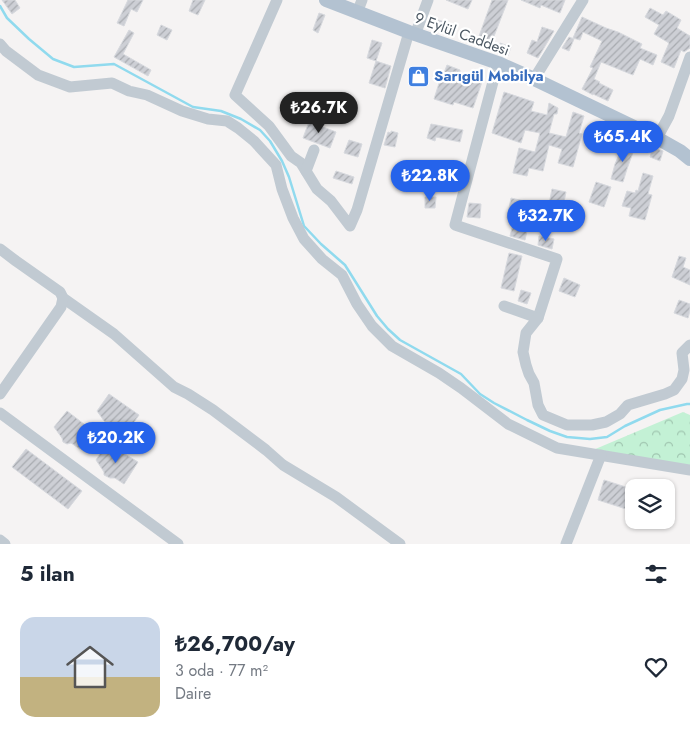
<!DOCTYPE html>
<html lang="tr">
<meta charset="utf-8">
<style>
body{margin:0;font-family:Jost,sans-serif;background:#f2f2f3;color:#1f2937;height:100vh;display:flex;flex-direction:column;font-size:19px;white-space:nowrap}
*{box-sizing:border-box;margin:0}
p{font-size:16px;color:#747a83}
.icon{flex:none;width:28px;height:28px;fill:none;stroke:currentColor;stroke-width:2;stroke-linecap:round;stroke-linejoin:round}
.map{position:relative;height:544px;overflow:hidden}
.details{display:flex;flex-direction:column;background:#fff;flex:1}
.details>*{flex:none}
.controls{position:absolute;left:625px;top:479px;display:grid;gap:10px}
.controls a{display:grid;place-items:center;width:50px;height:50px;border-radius:10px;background:#fff;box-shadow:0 1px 4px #0004;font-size:25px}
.price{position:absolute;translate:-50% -42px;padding:0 11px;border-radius:18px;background:#2563eb;color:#fff;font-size:16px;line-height:32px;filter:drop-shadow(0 1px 2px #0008)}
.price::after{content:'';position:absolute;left:50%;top:30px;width:15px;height:11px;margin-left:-8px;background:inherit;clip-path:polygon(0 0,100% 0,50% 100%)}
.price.current{background:#222;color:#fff}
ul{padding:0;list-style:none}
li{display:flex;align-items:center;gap:15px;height:125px;padding:0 20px}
li span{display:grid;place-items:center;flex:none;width:140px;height:100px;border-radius:15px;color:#555}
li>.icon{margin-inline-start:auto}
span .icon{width:60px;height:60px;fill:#fffc;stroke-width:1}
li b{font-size:21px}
h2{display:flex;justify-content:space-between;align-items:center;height:60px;padding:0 20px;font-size:21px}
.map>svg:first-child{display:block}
.park{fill:url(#park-crowns)}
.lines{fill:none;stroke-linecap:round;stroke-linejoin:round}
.stream{stroke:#90daee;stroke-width:2.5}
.building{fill:url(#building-hatch);stroke:#d7d9de}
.minor{stroke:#c1cad2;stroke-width:11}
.major{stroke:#b3c2d1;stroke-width:14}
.labels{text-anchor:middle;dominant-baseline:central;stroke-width:4.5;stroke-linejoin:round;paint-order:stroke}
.street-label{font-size:15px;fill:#4a5661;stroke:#fff}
.shop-label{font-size:15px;font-weight:bold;fill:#366cbe;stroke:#fff;text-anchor:start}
</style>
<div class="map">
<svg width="690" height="544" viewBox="0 0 690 544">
<defs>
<pattern id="park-crowns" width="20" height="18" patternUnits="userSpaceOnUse" patternTransform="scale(1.25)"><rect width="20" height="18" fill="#c3f1d5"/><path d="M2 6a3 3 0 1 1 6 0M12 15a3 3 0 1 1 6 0" fill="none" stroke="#a0c6b0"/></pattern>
<pattern id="building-hatch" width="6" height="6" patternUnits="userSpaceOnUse" patternTransform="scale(1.25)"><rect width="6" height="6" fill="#cdcfd5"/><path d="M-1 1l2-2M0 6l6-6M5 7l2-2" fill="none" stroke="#a8abb0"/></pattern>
</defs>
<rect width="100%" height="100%" fill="#f5f3f3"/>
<polygon class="park" points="683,412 690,415 690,465 593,450"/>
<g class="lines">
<polyline class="stream" points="0,6 7,18 29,39 53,59 74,67 114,64 193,107 221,111 241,119 260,130 270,141 282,161 289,177 304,226 321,244 345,265 377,316 388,329 400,340 461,374 480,394 494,403 527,420 550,431 567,437 590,439 607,437 625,426 660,410 687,404 690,404"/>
</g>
<g class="building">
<polygon points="2,0 15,0 20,8 12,14"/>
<polygon points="128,0 143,0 137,12 131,9 124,26 117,23"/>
<polygon points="193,0 205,0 198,15 189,11"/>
<polygon points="446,0 472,0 468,9"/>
<polygon points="492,0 508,0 491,44 478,39"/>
<polygon points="521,0 565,0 560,13 541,5 540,8"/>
<polygon points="650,8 663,15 666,11 681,20 677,28 690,36 690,48 684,52 681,50 674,68 661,62 669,43 654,34 659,25 645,17"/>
<polygon points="319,13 325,15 318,33 313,30"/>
<polygon points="582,17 606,28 618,32 642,44 640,48 657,55 653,65 640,59 633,75 601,62 594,79 600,82 599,83 613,90 608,101 593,94 593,95 582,89 593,68 590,67 602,41 583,32 580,40 573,38"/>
<polygon points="435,19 445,22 442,31 432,28"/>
<polygon points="161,25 172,30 167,40 157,35"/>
<polygon points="542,27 554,31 538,58 527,53 532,40 537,42"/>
<polygon points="129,30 134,33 123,54 151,70 148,76 114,57"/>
<polygon points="569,37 574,39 569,51 562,48"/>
<polygon points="372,40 382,43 376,61 367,58"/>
<polygon points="500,43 511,47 508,56 497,53"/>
<polygon points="376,61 391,66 385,88 369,83"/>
<polygon points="447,65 460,70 460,72 483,79 473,108 454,102 453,105 434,99 440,80 441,81"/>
<polygon points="504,92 534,102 531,111 547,115 549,103 558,108 557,114 554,114 549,133 566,137 573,112 584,116 579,133 582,134 573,167 558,163 562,149 549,145 543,171 529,168 527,176 513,173 519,148 535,152 540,133 525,130 521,143 492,133"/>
<polygon points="310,119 319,123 318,125 336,132 330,148 303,138"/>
<polygon points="431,124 463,130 460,142 436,137 435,141 427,138"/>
<polygon points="391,131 398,133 395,147 384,145 388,132 391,133"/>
<polygon points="349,140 362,144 358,157 344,153"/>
<polygon points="624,143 635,147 627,169 623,182 611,179 615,164"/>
<polygon points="653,148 663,151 660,161 650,157"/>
<polygon points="336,171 354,177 352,184 333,178"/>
<polygon points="643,173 653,176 648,194 652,195 645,220 629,216 631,208 622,206 627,191 635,193 636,190 638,191"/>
<polygon points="596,182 611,187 604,207 589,202"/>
<polygon points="552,189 566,192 561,217 547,214"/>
<polygon points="425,197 436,197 435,208 425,208"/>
<polygon points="511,198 533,203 525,240 510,236 514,220 507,218"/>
<polygon points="469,203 481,204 480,218 467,217"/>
<polygon points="539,236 554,239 552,249 538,245"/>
<polygon points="509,253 522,256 514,291 501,288"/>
<polygon points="679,256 686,258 683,267 690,270 690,285 672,277"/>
<polygon points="564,278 580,285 575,297 559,291"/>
<polygon points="521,290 531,293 527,304 518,301"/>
<polygon points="679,300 690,304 690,311 688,318 674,313"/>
<polygon points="109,394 139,415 125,435 117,429 112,428 107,425 97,411"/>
<polygon points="67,411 93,431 80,449 71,443 67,444 63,442 62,438 54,427"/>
<polygon points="107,443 138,462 124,484 115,478 110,478 104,475 104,472 96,460"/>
<polygon points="26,449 82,491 68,509 12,467"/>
<polygon points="604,480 632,489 626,509 598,500"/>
</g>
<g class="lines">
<g class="minor">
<polyline points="277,0 235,95 269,126 291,156 301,163 317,189 331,201 350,226 357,210 409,32"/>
<polyline points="357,13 362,0"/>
<polyline points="415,35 428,0"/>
<polyline points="0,44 6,51 38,75 70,87 112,83 129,91 147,95 182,111 208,119 227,121 238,128 254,141 276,165 282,189 293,218 304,239 322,259 342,275 357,304 372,326 392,346 439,373 461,388 508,424 557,448 690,470"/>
<polyline points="498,63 455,225 557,259 538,318 504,306"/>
<polyline points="534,79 583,0"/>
<polyline points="657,138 669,116 690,57"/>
<polyline points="306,171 314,150"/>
<polyline points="0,249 16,261 60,292 63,298 114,334 174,387 188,394 213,410 266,450 283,465 336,497 400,544"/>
<polyline points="538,318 526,333 523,352 526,365 529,374 534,383 538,405 543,415 567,425 592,425 606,422 620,414 628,405 665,394 674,390 682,379 684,370 682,353 690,345"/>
<polyline points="0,394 61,307 63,298"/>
<polyline points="0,413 178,544"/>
<polyline points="0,540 5,544"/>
<polyline points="566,544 601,455"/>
</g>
<polyline class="major" points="326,0 409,32 498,63 534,79 657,138 680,151 690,159"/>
</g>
<defs>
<symbol id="shop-square" viewBox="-11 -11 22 22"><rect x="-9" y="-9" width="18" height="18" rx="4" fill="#3f7fe0" stroke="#fff"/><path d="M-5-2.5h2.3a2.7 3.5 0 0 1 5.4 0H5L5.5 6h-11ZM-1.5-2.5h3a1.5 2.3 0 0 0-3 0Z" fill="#fff"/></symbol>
</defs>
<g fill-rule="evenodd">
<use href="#shop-square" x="406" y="64" width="25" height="25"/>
</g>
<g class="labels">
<g class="street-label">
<text transform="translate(462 34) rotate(20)">9 Eylül Caddesi</text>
</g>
<g class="shop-label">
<text x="434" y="76">Sarıgül Mobilya</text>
</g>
</g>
</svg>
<div class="controls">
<a><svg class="icon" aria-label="layers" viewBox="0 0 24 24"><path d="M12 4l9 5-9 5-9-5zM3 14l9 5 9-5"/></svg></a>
</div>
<b class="price current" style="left:319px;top:134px">₺26.7K</b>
<b class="price" style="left:623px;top:163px">₺65.4K</b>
<b class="price" style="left:430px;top:202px">₺22.8K</b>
<b class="price" style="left:546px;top:242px">₺32.7K</b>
<b class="price" style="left:116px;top:464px">₺20.2K</b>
</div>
<section class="details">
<h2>5 ilan<svg class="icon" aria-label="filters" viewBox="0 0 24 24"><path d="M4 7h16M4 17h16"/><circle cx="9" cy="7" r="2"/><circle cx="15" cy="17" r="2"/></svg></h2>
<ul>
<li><span style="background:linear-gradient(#c9d6e8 60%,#c2b280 0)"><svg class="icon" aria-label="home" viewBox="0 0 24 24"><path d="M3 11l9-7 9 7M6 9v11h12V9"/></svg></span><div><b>₺26,700/ay</b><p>3 oda · 77 m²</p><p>Daire</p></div><svg class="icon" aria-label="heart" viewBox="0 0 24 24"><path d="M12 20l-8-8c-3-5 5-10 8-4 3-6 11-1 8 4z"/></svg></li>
</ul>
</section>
